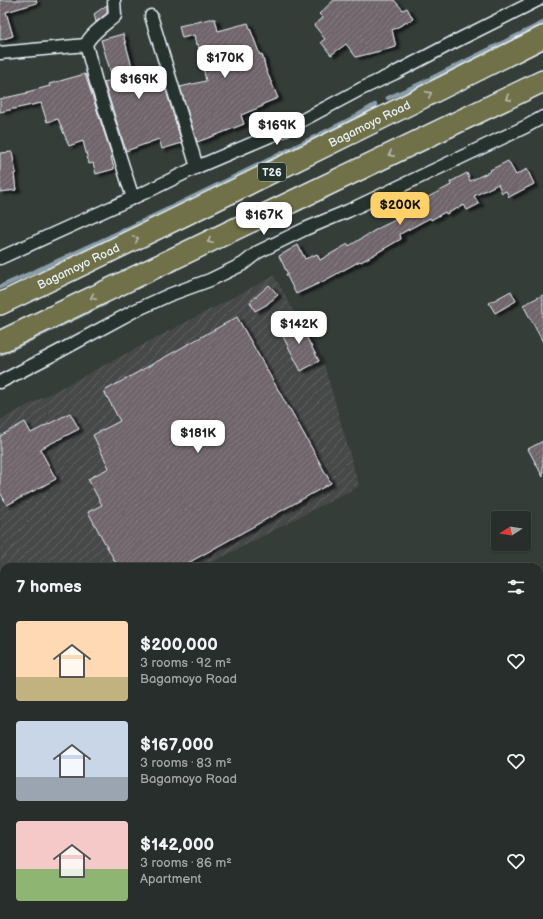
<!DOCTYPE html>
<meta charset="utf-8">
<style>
body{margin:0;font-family:"Balsamiq Sans",sans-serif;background:#343a37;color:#f1f3f6;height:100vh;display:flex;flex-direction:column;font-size:15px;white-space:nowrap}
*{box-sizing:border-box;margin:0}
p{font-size:13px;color:#a5a8a9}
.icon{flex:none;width:22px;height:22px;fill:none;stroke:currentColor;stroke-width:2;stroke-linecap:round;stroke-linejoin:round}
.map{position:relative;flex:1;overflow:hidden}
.panel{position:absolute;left:0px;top:563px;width:543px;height:356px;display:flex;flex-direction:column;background:#282e2b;border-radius:12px 12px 0 0;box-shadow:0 1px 3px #0004,0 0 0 1px #444a47}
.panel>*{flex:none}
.needle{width:26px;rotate:258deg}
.buttons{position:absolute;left:491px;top:511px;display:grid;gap:8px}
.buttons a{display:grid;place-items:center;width:40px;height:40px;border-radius:4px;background:#282e2b;box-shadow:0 1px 3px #0004,0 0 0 1px #444a47;font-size:20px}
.price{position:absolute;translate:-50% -34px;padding:0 9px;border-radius:8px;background:#fff;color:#222;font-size:13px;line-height:26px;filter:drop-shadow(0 1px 2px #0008)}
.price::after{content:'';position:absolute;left:50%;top:24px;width:12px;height:9px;margin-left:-6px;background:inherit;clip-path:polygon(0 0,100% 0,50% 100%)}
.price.current{background:#ffd166;color:#111}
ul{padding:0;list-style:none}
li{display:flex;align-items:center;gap:12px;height:100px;padding:0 16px}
li span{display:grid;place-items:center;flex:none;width:112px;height:80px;border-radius:4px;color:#555}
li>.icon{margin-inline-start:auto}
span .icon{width:48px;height:48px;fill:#fffc;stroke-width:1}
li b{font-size:17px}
h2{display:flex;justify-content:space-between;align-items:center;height:48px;padding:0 16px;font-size:17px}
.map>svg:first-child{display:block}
.industrial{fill:url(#industrial-furrows)}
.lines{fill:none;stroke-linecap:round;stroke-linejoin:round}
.stream{stroke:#8a9ea8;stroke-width:4.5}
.building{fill:url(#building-hatch);stroke:#e8f1f8;filter:url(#shadow)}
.minor-casing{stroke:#e8f1f8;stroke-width:15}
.trunk-casing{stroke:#e8f1f8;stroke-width:24}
.minor{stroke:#26332d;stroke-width:12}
.trunk{stroke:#70704a;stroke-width:21}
.oneway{stroke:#b8bdb2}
.labels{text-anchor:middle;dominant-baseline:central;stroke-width:4;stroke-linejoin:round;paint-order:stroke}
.shield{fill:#26332d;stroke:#aeb8bb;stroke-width:1}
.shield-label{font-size:11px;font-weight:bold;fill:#e8f1f8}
.street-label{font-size:12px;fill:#e8f1f8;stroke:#26332d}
</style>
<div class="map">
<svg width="543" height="919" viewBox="0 0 543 919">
<defs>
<pattern id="industrial-furrows" width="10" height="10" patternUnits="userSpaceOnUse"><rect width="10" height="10" fill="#474948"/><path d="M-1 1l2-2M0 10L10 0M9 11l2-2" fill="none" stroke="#626463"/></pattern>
<pattern id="building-hatch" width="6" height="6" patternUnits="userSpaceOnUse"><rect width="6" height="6" fill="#70656b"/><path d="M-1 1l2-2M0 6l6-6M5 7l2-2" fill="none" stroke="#847c81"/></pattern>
<filter id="shadow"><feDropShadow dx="4.5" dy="2.5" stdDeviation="1" flood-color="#0009"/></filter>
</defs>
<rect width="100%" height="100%" fill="#353d39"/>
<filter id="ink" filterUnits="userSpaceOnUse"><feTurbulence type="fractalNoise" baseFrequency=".025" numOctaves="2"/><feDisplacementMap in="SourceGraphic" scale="8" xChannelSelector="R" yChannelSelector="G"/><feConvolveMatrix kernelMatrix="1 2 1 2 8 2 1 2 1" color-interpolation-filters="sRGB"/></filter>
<g filter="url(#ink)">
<polygon class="industrial" points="274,276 324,364 359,486 203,567 4,567 4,661 0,653 0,420"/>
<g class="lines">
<g class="stream">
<polyline points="388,98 420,84 543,23"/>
<path d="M0,287c120,-53 237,-111 355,-170l20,-12"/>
<polyline points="0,354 106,303"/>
</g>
</g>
<g class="building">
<polygon points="0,0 36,0 37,3 6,12 13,36 0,40"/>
<polygon points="334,0 394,0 403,10 407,8 413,19 392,30 396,47 356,57 346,44 331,55 321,42 325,39 314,25 323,18 319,14"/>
<polygon points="107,5 107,13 96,22 94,14"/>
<polygon points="210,19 215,19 218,31 248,23 260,55 262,54 266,70 278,98 263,104 263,106 241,115 244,124 219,134 197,142 180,87 206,81 198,44 196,45 194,35 182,38 179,26"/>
<polygon points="123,34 134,74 159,67 182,143 162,149 159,139 126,151 104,82 113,80 101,40"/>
<polygon points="85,74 112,156 111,157 114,169 96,174 93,163 89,164 83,141 69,146 58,119 47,122 41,103 0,112 0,99 27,93 27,92 50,86 49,84"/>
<polygon points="12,152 16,173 14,174 16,190 0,192 0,153"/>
<polygon points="508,161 516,175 527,169 534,184 509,197 506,191 502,193 498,184 474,196 479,204 467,210 464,205 446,214 445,212 431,220 430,218 400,234 401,239 361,262 360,261 324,281 296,294 286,274 288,274 284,267 284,266 279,256 298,245 305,259 317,254 320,260 348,244 349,246 377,229 415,210 413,205 451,185 450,182 467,173 470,181 491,171 490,170"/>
<polygon points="269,285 278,295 266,305 255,311 250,302"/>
<polygon points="511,291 516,301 495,313 489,303"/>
<polygon points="543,295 543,342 523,305"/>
<polygon points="237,317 289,409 290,409 331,483 181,567 118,567 88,512 102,505 88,479 109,468 93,435 120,421 104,391"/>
<polygon points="297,319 319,361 301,371 279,329"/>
<polygon points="70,413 79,429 40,449 56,479 7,505 0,492 0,436 25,422 31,433"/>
<polygon points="543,441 543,477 528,449"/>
</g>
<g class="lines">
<defs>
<g id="minor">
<path d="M114,0l1,16c-9,8 -25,18 -29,29l10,37 37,116"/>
<polyline points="151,16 197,167"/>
<polyline points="0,53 86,45"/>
<polyline points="0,258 148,191 197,167 284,130 361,89 395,73 456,41 538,0"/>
<polyline points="0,382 58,352 134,311 169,295 210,280 243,264 258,252 305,229 348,211 525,127 543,117"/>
<polyline points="0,719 4,726"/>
<polyline points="539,731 543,728"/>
<polyline points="539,770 543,776"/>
<polyline points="103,915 105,919"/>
<polyline points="351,919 354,915"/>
</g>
<g id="trunk">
<path id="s1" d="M0,304c182,-87 363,-176 543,-267"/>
<polyline points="0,342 543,81"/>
</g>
</defs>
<use href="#minor" class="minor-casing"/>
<use href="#trunk" class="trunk-casing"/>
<use href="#minor" class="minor"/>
<use href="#trunk" class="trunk"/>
</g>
<defs><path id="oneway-chevron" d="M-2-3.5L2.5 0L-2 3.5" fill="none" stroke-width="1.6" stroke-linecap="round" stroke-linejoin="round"/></defs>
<g class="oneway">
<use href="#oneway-chevron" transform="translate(429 94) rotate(-27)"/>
<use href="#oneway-chevron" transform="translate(508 98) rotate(154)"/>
<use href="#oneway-chevron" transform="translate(391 154) rotate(154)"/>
<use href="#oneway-chevron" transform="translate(136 239) rotate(-26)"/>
<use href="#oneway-chevron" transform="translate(210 241) rotate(154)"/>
<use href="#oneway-chevron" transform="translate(93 297) rotate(154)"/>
</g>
</g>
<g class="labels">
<rect class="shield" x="258" y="163" width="28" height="18" rx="3"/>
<g class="shield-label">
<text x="272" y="172">T26</text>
</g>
<g class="street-label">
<text stroke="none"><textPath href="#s1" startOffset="411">Bagamoyo Road</textPath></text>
<text stroke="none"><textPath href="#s1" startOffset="87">Bagamoyo Road</textPath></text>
</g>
</g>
</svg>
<div class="buttons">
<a><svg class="needle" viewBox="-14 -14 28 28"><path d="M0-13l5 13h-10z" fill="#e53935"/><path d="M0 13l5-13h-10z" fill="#a5a8a9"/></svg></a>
</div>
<b class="price" style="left:225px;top:79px">$170K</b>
<b class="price" style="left:139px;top:100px">$169K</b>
<b class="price" style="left:277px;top:146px">$169K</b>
<b class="price current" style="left:400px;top:226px">$200K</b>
<b class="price" style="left:264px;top:236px">$167K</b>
<b class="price" style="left:299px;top:345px">$142K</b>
<b class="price" style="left:198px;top:454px">$181K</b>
<section class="panel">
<h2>7 homes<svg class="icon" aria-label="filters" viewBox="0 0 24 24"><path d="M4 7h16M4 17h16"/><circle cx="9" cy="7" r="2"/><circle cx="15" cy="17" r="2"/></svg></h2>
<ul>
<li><span style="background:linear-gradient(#ffd9b3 70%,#c2b280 0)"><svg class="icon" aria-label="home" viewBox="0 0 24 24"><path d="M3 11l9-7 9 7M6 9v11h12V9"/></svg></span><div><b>$200,000</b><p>3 rooms · 92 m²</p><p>Bagamoyo Road</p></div><svg class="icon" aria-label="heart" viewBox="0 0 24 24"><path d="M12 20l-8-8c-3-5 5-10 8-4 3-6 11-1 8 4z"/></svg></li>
<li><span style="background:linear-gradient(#c9d6e8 70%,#9aa5b1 0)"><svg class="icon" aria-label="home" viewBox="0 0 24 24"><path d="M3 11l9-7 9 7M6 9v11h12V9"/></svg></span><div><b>$167,000</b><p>3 rooms · 83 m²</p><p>Bagamoyo Road</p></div><svg class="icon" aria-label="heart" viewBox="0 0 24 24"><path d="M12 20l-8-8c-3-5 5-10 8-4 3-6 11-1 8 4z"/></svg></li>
<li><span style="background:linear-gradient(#f6c9c9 60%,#8fb573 0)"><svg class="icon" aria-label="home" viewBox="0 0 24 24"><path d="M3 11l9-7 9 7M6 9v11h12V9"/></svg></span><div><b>$142,000</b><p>3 rooms · 86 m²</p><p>Apartment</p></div><svg class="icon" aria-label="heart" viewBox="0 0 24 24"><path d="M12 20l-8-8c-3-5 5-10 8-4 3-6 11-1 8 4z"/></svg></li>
</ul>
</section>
</div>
